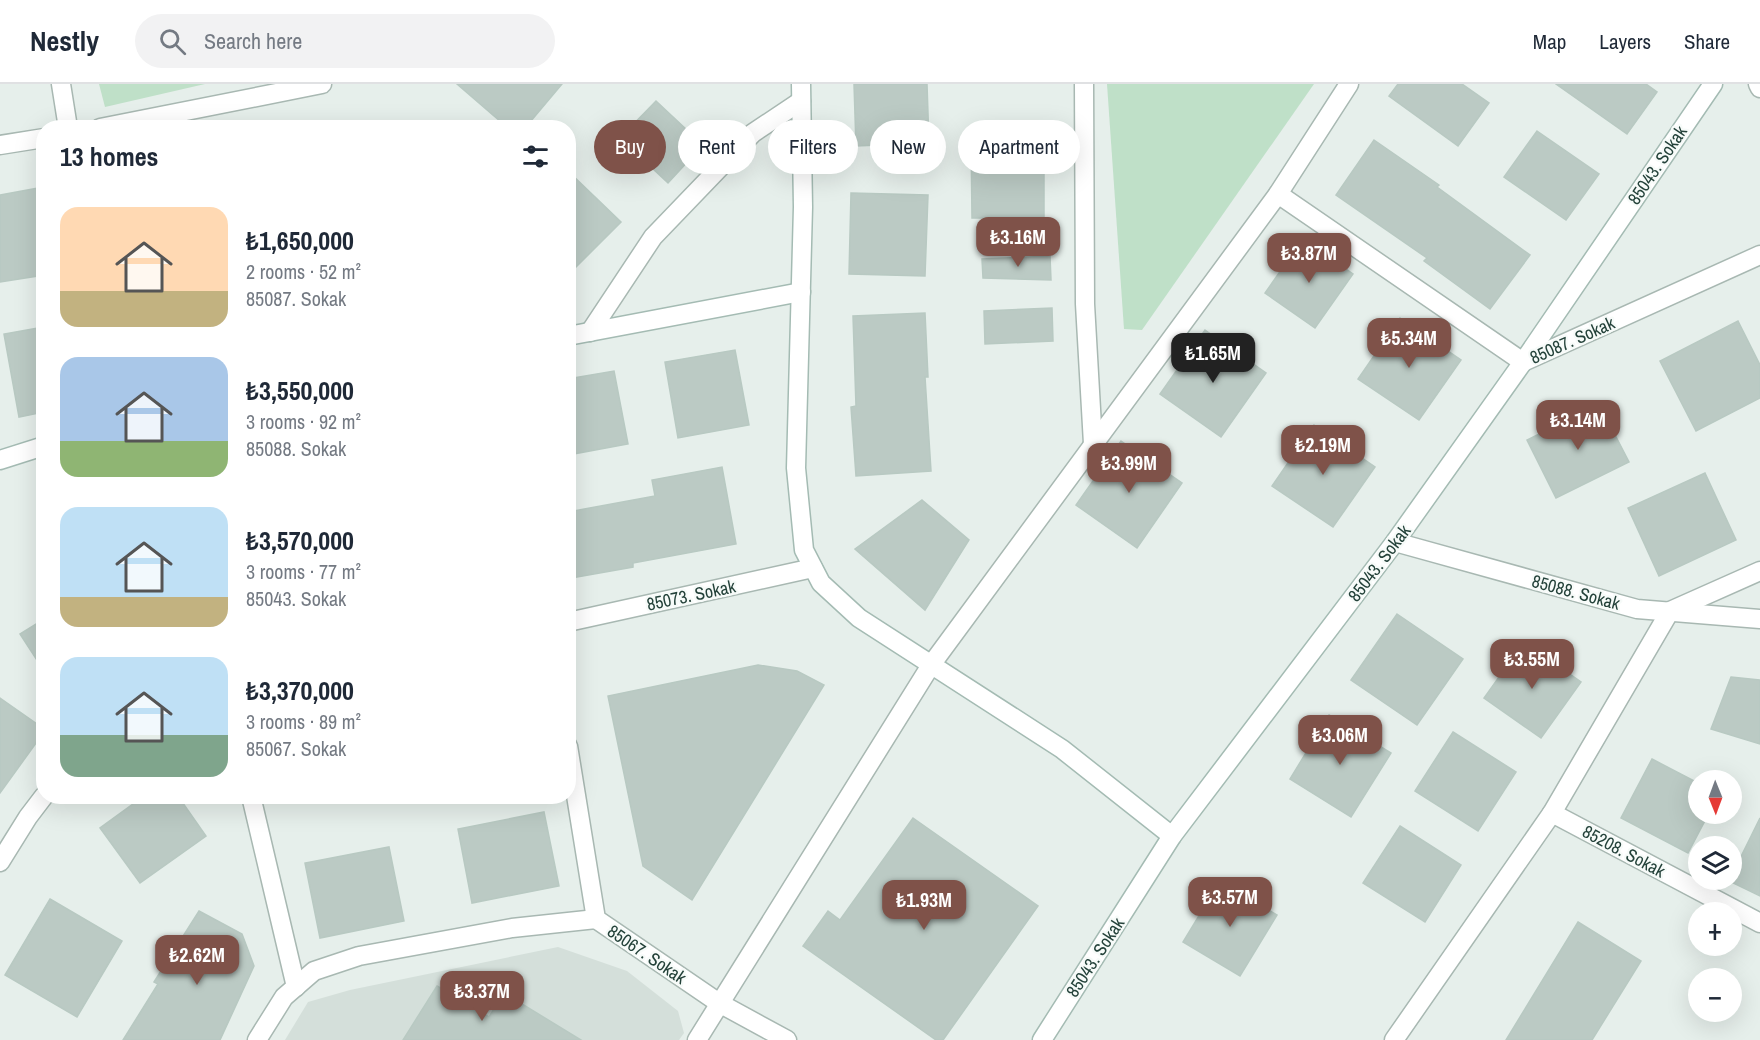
<!DOCTYPE html>
<meta charset="utf-8">
<style>
body{margin:0;font-family:"Archivo Narrow",sans-serif;background:#f2f2f3;color:#1f2937;height:100vh;display:flex;flex-direction:column;font-size:22px;white-space:nowrap}
*{box-sizing:border-box;margin:0}
p{font-size:20px;color:#747a83}
.icon{flex:none;width:33px;height:33px;fill:none;stroke:currentColor;stroke-width:2;stroke-linecap:round;stroke-linejoin:round}
.map{position:relative;flex:1;overflow:hidden}
.sheet{position:absolute;left:36px;top:36px;width:540px;height:684px;display:flex;flex-direction:column;background:#fff;border-radius:24px;box-shadow:0 6px 24px #0002}
.sheet>*{flex:none}
.hud{position:absolute;left:594px;top:36px;width:570px;height:54px;display:flex;gap:12px}
.needle{width:39px;rotate:179deg}
.tools{position:absolute;left:1688px;top:686px;display:grid;gap:12px}
.tools a{display:grid;place-items:center;width:54px;height:54px;border-radius:50%;background:#fff;box-shadow:0 6px 24px #0002;font-size:30px}
.price{position:absolute;translate:-50% -51px;padding:0 14px;border-radius:12px;background:#7f5249;color:#fff;font-size:20px;line-height:39px;filter:drop-shadow(0 2px 3px #0008)}
.price::after{content:'';position:absolute;left:50%;top:36px;width:18px;height:14px;margin-left:-9px;background:inherit;clip-path:polygon(0 0,100% 0,50% 100%)}
.price.selected{background:#222;color:#fff}
ul{padding:0;list-style:none}
li{display:flex;align-items:center;gap:18px;height:150px;padding:0 24px}
li span{display:grid;place-items:center;flex:none;width:168px;height:120px;border-radius:18px;color:#555}
li>.icon{margin-inline-start:auto}
span .icon{width:72px;height:72px;fill:#fffc;stroke-width:1}
li b{font-size:26px}
h2{display:flex;justify-content:space-between;align-items:center;height:72px;padding:0 24px;font-size:26px}
.chip{padding:0 21px;border-radius:27px;background:#fff;box-shadow:0 6px 24px #0002;font-size:21px;line-height:54px}
.chip.selected{background:#7f5249;color:#fff}
header{display:flex;align-items:center;gap:36px;box-sizing:border-box;height:84px;padding:0 30px;background:#fff;border-bottom:2px solid #e0e1e3}
header strong{font-size:28px}
nav{display:flex;gap:33px;margin-inline-start:auto;font-size:21px}
.search{width:420px;height:54px;background:#f2f2f3;display:flex;align-items:center;gap:15px;box-sizing:border-box;padding:0 21px;border-radius:33px;color:#747a83;font-size:22px}
.map>svg:first-child{display:block}
.built{fill:#d4dfda}
.green{fill:#bfe0c8}
.building{fill:#bbcac4;stroke:#b8c9c2;stroke-width:1.5}
.lines{fill:none;stroke-linecap:round;stroke-linejoin:round}
.street-casing{stroke:#a8b8b2;stroke-width:21}
.secondary-casing{stroke:#a4bbb3;stroke-width:21}
.street{stroke:#fff;stroke-width:18}
.secondary{stroke:#fff;stroke-width:18}
.labels{text-anchor:middle;dominant-baseline:central;stroke-width:4.5;stroke-linejoin:round;paint-order:stroke}
.street-label{font-size:18px;fill:#24423a;stroke:#f7fbf9}
</style>
<header>
<strong>Nestly</strong>
<div class="search"><svg class="icon" aria-label="search" viewBox="0 0 24 24"><circle cx="10" cy="10" r="6"/><path d="M15 15l6 6"/></svg>Search here</div>
<nav><a>Map</a><a>Layers</a><a>Share</a></nav>
</header>
<div class="map">
<svg width="1760" height="956" viewBox="0 0 1760 956">
<rect width="100%" height="100%" fill="#e6efeb"/>
<polygon class="built" points="558,863 627,887 678,927 684,949 679,956 285,956 308,918 350,906"/>
<g class="green">
<polygon points="99,0 205,0 105,23"/>
<polygon points="1107,0 1314,0 1142,246 1124,245"/>
</g>
<g class="building">
<polygon points="457,0 562,0 525,44 508,44"/>
<polygon points="854,0 927,0 929,59 856,62"/>
<polygon points="1398,0 1462,0 1489,19 1458,62 1389,12"/>
<polygon points="1556,0 1646,0 1657,8 1627,50"/>
<polygon points="656,17 703,61 668,99 620,54"/>
<polygon points="1537,47 1599,90 1566,136 1504,93"/>
<polygon points="971,54 1044,54 1044,134 972,134"/>
<polygon points="1374,56 1439,101 1437,103 1530,171 1490,225 1424,177 1427,174 1336,111"/>
<polygon points="568,87 621,138 568,191"/>
<polygon points="44,103 44,191 0,198 0,111"/>
<polygon points="851,109 928,111 925,192 849,190"/>
<polygon points="1303,155 1353,190 1315,244 1265,209"/>
<polygon points="1050,172 1051,196 983,194 982,175"/>
<polygon points="1052,224 1053,257 985,260 984,227"/>
<polygon points="925,229 928,293 925,293 931,387 856,392 851,323 856,322 853,232"/>
<polygon points="1400,234 1461,276 1419,336 1358,295"/>
<polygon points="1738,237 1760,281 1760,314 1696,347 1660,277"/>
<polygon points="44,243 44,328 19,333 4,250"/>
<polygon points="1205,246 1266,289 1221,353 1160,310"/>
<polygon points="735,266 749,341 678,354 665,278"/>
<polygon points="614,287 628,360 568,371 568,295"/>
<polygon points="1599,320 1629,378 1556,414 1527,356"/>
<polygon points="1314,341 1375,383 1333,443 1272,402"/>
<polygon points="1121,357 1182,399 1137,464 1076,421"/>
<polygon points="722,383 736,460 633,479 633,483 572,494 568,473 568,428 655,412 652,396"/>
<polygon points="1705,389 1736,456 1659,492 1628,424"/>
<polygon points="922,416 969,456 925,526 855,465"/>
<polygon points="1397,530 1463,575 1417,641 1351,596"/>
<polygon points="44,535 44,587 20,550"/>
<polygon points="1524,558 1581,598 1541,654 1484,614"/>
<polygon points="758,581 797,587 824,601 692,816 643,782 608,612"/>
<polygon points="1731,593 1760,596 1760,660 1711,645"/>
<polygon points="0,614 44,645 44,648 0,709"/>
<polygon points="1329,631 1391,669 1351,733 1290,695"/>
<polygon points="1453,648 1516,688 1478,747 1415,707"/>
<polygon points="1652,675 1698,699 1698,729 1709,729 1688,769 1621,734"/>
<polygon points="144,712 178,712 206,752 140,799 100,744"/>
<polygon points="544,728 559,802 472,819 458,745"/>
<polygon points="913,734 1038,822 943,956 936,956 803,862 828,827 840,836"/>
<polygon points="1760,734 1760,812 1729,797"/>
<polygon points="1400,742 1461,781 1425,838 1363,799"/>
<polygon points="389,763 404,837 320,854 305,779"/>
<polygon points="1220,797 1277,831 1240,892 1183,858"/>
<polygon points="50,815 122,857 77,933 5,891"/>
<polygon points="199,827 242,850 254,882 220,956 123,956 158,900 154,898"/>
<polygon points="1578,838 1641,877 1592,956 1506,956"/>
<polygon points="437,902 489,933 504,909 581,956 403,956"/>
</g>
<g class="lines">
<defs>
<g id="street">
<polyline points="61,0 68,44"/>
<polyline points="1084,0 1085,220 1093,360"/>
<polyline points="1758,0 1760,4"/>
<polyline points="100,44 322,0"/>
<polyline points="0,61 44,54"/>
<polyline points="1278,110 1523,278 1760,171"/>
<polyline points="590,248 653,153 753,49 801,17"/>
<polyline points="1395,458 1637,525 1760,535"/>
<polyline points="568,538 813,484"/>
<polyline points="568,662 596,835 719,919 787,956"/>
<polyline points="251,712 296,903"/>
<polyline points="1552,729 1760,839"/>
<polyline points="0,778 28,733 44,712"/>
<polyline points="257,956 284,913 314,887 359,872 512,844 596,835"/>
<polyline points="697,956 931,581 1278,110 1349,0"/>
<polyline points="1394,956 1552,729 1670,527 1760,487"/>
</g>
<g id="secondary">
<polyline points="801,0 803,123 796,384 804,466 821,499 859,534 1062,665 1172,752"/>
<polyline points="568,252 801,208"/>
<polyline points="0,376 44,362"/>
<polyline points="1042,956 1172,752 1395,458 1523,278 1713,0"/>
</g>
</defs>
<use href="#street" class="street-casing"/>
<use href="#secondary" class="secondary-casing"/>
<use href="#street" class="street"/>
<use href="#secondary" class="secondary"/>
</g>
<g class="labels">
<g class="street-label">
<text transform="translate(1657 81) rotate(-56)">85043. Sokak</text>
<text transform="translate(1572 256) rotate(-24)">85087. Sokak</text>
<text transform="translate(1379 479) rotate(-53)">85043. Sokak</text>
<text transform="translate(1576 508) rotate(15)">85088. Sokak</text>
<text transform="translate(691 511) rotate(-12)">85073. Sokak</text>
<text transform="translate(1624 767) rotate(28)">85208. Sokak</text>
<text transform="translate(647 870) rotate(34)">85067. Sokak</text>
<text transform="translate(1095 873) rotate(-57)">85043. Sokak</text>
</g>
</g>
</svg>
<div class="tools">
<a><svg class="needle" viewBox="-14 -14 28 28"><path d="M0-13l5 13h-10z" fill="#e53935"/><path d="M0 13l5-13h-10z" fill="#747a83"/></svg></a>
<a><svg class="icon" aria-label="layers" viewBox="0 0 24 24"><path d="M12 4l9 5-9 5-9-5zM3 14l9 5 9-5"/></svg></a>
<a>+</a>
<a>−</a>
</div>
<b class="price" style="left:1018px;top:184px">₺3.16M</b>
<b class="price" style="left:1309px;top:200px">₺3.87M</b>
<b class="price" style="left:1409px;top:285px">₺5.34M</b>
<b class="price selected" style="left:1213px;top:300px">₺1.65M</b>
<b class="price" style="left:1578px;top:367px">₺3.14M</b>
<b class="price" style="left:1323px;top:392px">₺2.19M</b>
<b class="price" style="left:1129px;top:410px">₺3.99M</b>
<b class="price" style="left:1532px;top:606px">₺3.55M</b>
<b class="price" style="left:1340px;top:682px">₺3.06M</b>
<b class="price" style="left:1230px;top:844px">₺3.57M</b>
<b class="price" style="left:924px;top:847px">₺1.93M</b>
<b class="price" style="left:197px;top:902px">₺2.62M</b>
<b class="price" style="left:482px;top:938px">₺3.37M</b>
<div class="hud">
<a class="chip selected">Buy</a>
<a class="chip">Rent</a>
<a class="chip">Filters</a>
<a class="chip">New</a>
<a class="chip">Apartment</a>
</div>
<section class="sheet">
<h2>13 homes<svg class="icon" aria-label="filters" viewBox="0 0 24 24"><path d="M4 7h16M4 17h16"/><circle cx="9" cy="7" r="2"/><circle cx="15" cy="17" r="2"/></svg></h2>
<ul>
<li><span style="background:linear-gradient(#ffd9b3 70%,#c2b280 0)"><svg class="icon" aria-label="home" viewBox="0 0 24 24"><path d="M3 11l9-7 9 7M6 9v11h12V9"/></svg></span><div><b>₺1,650,000</b><p>2 rooms · 52 m²</p><p>85087. Sokak</p></div></li>
<li><span style="background:linear-gradient(#a9c7e8 70%,#8fb573 0)"><svg class="icon" aria-label="home" viewBox="0 0 24 24"><path d="M3 11l9-7 9 7M6 9v11h12V9"/></svg></span><div><b>₺3,550,000</b><p>3 rooms · 92 m²</p><p>85088. Sokak</p></div></li>
<li><span style="background:linear-gradient(#bfe0f5 75%,#c2b280 0)"><svg class="icon" aria-label="home" viewBox="0 0 24 24"><path d="M3 11l9-7 9 7M6 9v11h12V9"/></svg></span><div><b>₺3,570,000</b><p>3 rooms · 77 m²</p><p>85043. Sokak</p></div></li>
<li><span style="background:linear-gradient(#bfe0f5 65%,#7fa58c 0)"><svg class="icon" aria-label="home" viewBox="0 0 24 24"><path d="M3 11l9-7 9 7M6 9v11h12V9"/></svg></span><div><b>₺3,370,000</b><p>3 rooms · 89 m²</p><p>85067. Sokak</p></div></li>
</ul>
</section>
</div>
